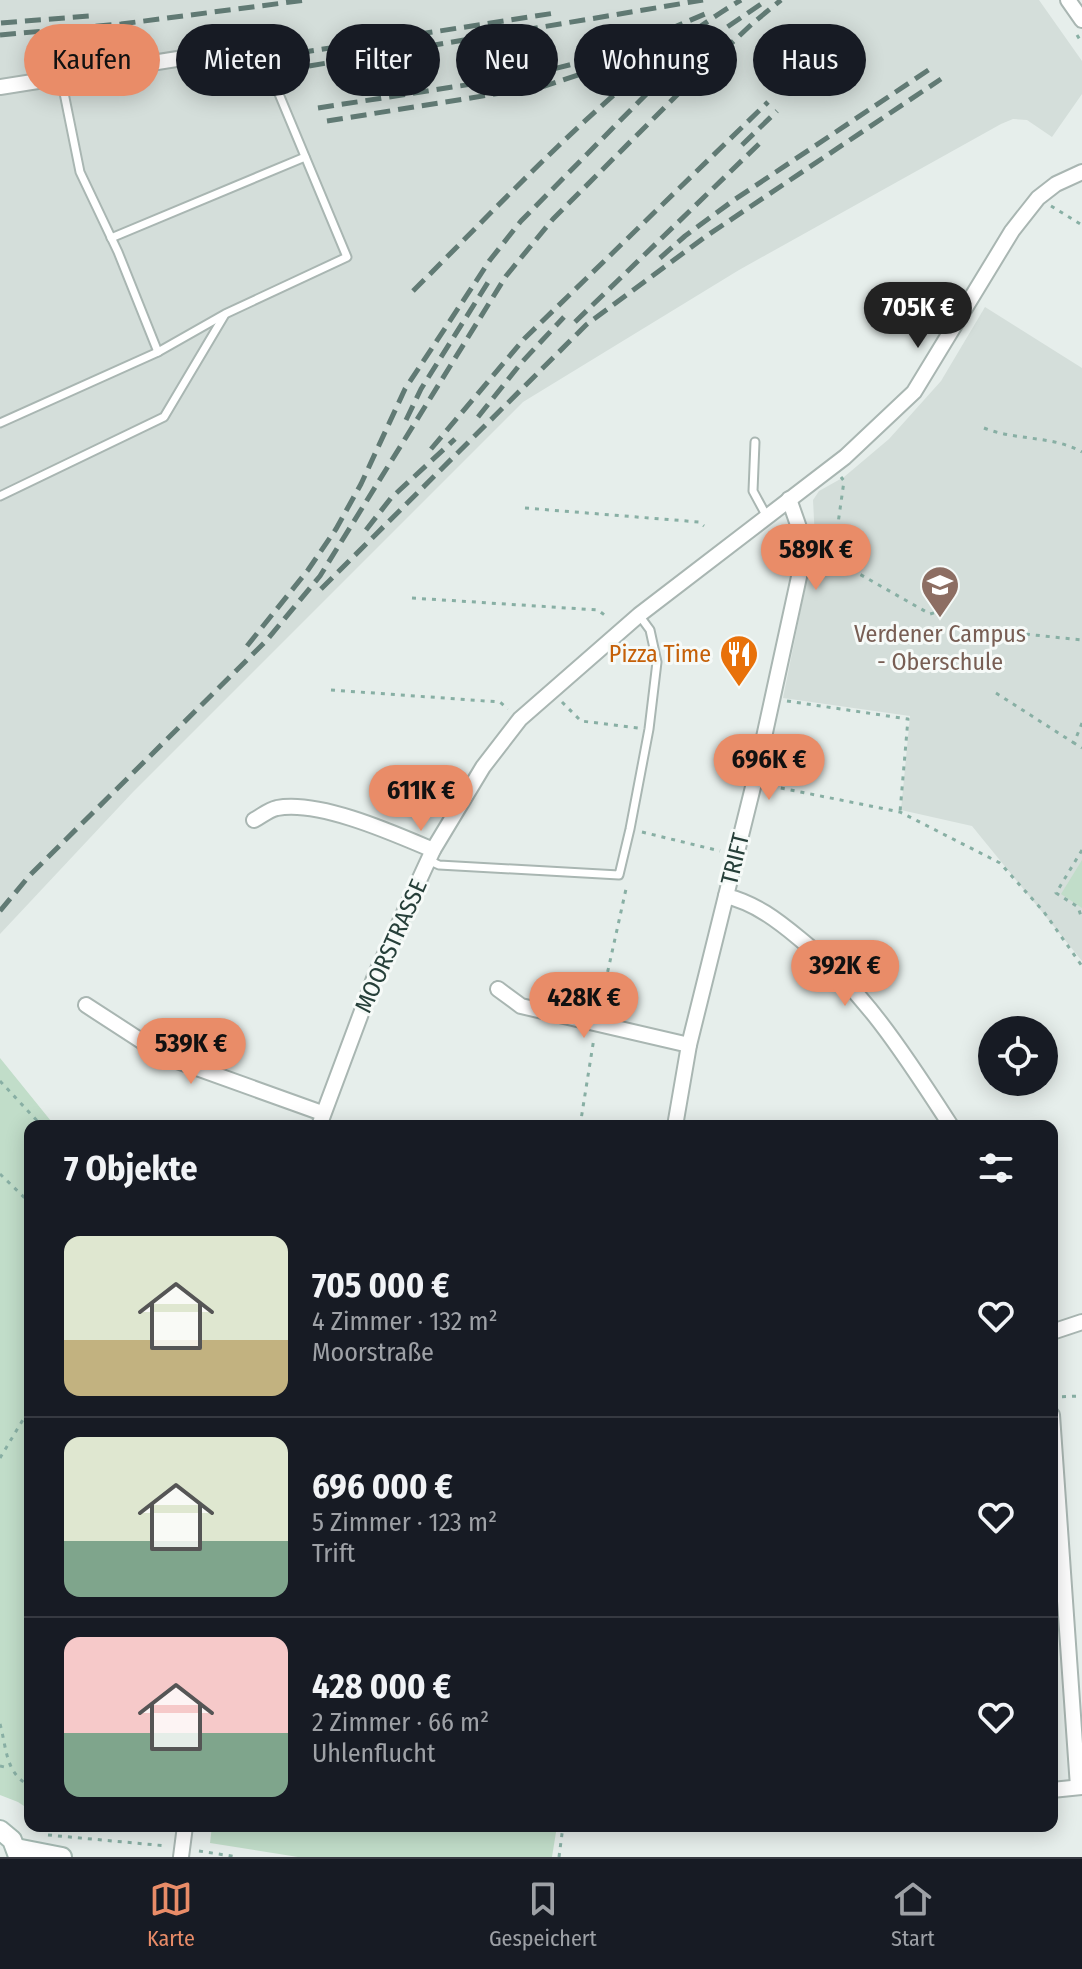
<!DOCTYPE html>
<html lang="de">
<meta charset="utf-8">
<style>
body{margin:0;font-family:"Fira Sans Condensed",sans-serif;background:#20242c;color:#f1f3f6;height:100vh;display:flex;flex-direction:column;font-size:30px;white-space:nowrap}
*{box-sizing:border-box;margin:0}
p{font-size:26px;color:#9ea1a6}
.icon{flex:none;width:44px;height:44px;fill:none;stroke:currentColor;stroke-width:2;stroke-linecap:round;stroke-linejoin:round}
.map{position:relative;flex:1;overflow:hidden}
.drawer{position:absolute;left:24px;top:1120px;width:1034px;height:712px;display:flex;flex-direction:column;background:#171b24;border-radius:16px;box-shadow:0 4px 20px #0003}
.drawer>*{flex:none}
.guide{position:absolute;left:24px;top:24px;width:1034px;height:72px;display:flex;gap:16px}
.tools{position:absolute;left:978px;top:1016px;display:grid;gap:16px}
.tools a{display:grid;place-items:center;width:80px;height:80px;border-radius:50%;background:#171b24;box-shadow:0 4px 20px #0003;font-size:40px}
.price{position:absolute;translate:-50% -68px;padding:0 18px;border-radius:28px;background:#e98c68;color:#111;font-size:26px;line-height:52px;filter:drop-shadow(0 2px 4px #0008)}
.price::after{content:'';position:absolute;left:50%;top:48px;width:24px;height:18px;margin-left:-12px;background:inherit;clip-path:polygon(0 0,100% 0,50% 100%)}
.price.on{background:#222;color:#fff}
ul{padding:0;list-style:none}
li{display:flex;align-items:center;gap:24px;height:200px;padding:0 40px}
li+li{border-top:2px solid #363941}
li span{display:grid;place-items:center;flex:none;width:224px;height:160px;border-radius:16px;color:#555}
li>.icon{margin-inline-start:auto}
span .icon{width:96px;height:96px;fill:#fffc;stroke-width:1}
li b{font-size:34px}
h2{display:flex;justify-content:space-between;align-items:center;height:96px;padding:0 40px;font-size:34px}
.tag{padding:0 28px;border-radius:36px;background:#171b24;box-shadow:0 4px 20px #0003;font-size:28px;line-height:72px}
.tag.on{background:#e98c68;color:#111}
.menu{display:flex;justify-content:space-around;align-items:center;height:112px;border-top:2px solid #363941;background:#171b24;font-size:22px;color:#9ea1a6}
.menu a{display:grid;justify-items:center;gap:4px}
.menu .on{color:#e98c68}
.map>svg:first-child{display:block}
.built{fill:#d4deda}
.green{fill:#c1ddc9}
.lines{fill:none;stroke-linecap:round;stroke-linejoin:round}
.lane-casing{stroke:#a9b6b2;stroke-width:11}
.street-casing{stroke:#a9b6b2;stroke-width:18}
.secondary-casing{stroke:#a5b9b2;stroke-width:22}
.path{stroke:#88afa4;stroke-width:3;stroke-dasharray:4 6;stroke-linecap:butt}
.lane{stroke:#fff;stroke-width:7}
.street{stroke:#fff;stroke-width:14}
.secondary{stroke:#fff;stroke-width:18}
.rail{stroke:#617a74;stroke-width:5;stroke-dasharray:16 8;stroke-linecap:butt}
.labels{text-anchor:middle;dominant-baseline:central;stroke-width:6;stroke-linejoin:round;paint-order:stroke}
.education-label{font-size:24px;fill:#785e54;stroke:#f6faf8}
.food-label{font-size:24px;fill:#c56008;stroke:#f6faf8;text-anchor:end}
.street-label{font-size:24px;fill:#263f39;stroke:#f6faf8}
</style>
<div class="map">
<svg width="1082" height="1857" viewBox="0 0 1082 1857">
<rect width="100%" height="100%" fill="#e6eeeb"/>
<g class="built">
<polygon points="0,0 1039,0 1082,61 1082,94 1052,137 1027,120 1013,119 1001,124 739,270 523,402 133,792 0,934"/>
<polygon points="985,307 1082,368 1082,961 972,826 901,810 910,716 783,698 815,539 813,500 819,491 844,477 889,439 941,381"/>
</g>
<g class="green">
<polygon points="1082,860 1082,908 1061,894"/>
<polygon points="0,1058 55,1126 30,1126 30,1810 18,1802 0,1795"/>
<polygon points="212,1826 557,1826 552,1857 298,1857 210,1843"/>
</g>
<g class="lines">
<defs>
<g id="lane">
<polyline points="61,78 80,172 118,252 158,352"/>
<polyline points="111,238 305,157"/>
<polyline points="0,423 158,352 225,314 347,257 259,46"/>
<polyline points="755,442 753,491 766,515"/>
<polyline points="0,496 164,417 224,316"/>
<polyline points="428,860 439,865 619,875 630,829 649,729 657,662 650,630 639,615"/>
</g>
<g id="street">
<polyline points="1068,0 1082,20"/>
<polyline points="0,87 259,46"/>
<path d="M254,820c8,-4 14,-10 23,-12 42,-8 116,25 156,42"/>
<path d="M726,896c29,7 51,24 74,43 64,51 107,119 151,187"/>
<polyline points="498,989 521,1006 689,1045"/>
<polyline points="86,1005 166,1057 322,1113"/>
<polyline points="319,1126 375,976 433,850 483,767 520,719 639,615 845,457 914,392 1012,231 1038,198 1056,184 1082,172"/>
<polyline points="675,1126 689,1045 754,783 802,563 803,539 789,499"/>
<polyline points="1052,1332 1082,1322"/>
<polyline points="1052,1415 1078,1787"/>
<polyline points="1052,1790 1082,1787"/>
<polyline points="181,1857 185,1826"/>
</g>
<g id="secondary">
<polyline points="0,1830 12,1840 18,1856"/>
<polyline points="16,1848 62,1857"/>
</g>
</defs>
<use href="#lane" class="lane-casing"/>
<use href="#street" class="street-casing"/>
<use href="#secondary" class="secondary-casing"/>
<g class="path">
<polyline points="1077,35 1082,43"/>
<polyline points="1051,206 1082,225"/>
<path d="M984,428c32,13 68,7 98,24"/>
<polyline points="525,508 699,522 704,526"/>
<polyline points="817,550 930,614 940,611"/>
<polyline points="833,559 844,481 841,477"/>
<polyline points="412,598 598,610 607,617"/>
<polyline points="996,631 1082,640"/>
<polyline points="331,690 500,702 508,709"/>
<polyline points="996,693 1074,743"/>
<polyline points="787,701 908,719 900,812"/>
<polyline points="562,702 581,721 638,728"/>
<polyline points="1082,723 1074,743 1082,748"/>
<polyline points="771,786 900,812 1000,863 1044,912 1082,966"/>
<polyline points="642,832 720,851"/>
<polyline points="1082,850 1056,893 1078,907 1082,919"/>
<polyline points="599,1011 626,889 624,886"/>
<polyline points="0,1081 42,1126"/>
<polyline points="580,1126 594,1038"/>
<polyline points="0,1174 30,1203"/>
<polyline points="1052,1397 1082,1396"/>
<polyline points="0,1458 30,1408"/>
<path d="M0,1724c7,25 5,49 30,62"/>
<polyline points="0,1766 9,1768"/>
<polyline points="110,1826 138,1826"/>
<polyline points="48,1835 167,1846"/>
<polyline points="199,1851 238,1857"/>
<polyline points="559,1857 563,1826"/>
</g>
<use href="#lane" class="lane"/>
<use href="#street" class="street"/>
<use href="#secondary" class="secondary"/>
<g class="rail">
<polyline points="1,23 89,16"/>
<polyline points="0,35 121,24 306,0"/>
<polyline points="298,53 555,13"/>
<polyline points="309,66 703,0"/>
<polyline points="318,108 530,75 608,55 712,11"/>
<polyline points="327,121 545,86 620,61"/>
<polyline points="742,145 777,111"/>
<polyline points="660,258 685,236 734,200 933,67"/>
<path d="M413,291c100,-99 207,-218 328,-291"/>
<polyline points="575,322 762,141"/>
<polyline points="478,417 522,362 564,317"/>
<polyline points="406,420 421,389 492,276"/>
<polyline points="431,449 524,339 768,102"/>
<polyline points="366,530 391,498 455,439"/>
<polyline points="321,589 586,325 705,237 941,79"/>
<polyline points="247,646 308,570 336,529 361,484 405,389 490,260 521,221 683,57 761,4"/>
<polyline points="0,911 30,875 266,641 320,576 506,276 553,219 691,81 753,23 781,0"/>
</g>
</g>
<defs>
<symbol id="school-pin" viewBox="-11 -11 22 30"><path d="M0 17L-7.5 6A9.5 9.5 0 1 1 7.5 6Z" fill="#8d6e63" stroke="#f6faf8"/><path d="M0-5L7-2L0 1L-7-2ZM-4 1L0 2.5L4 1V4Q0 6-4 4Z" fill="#fff"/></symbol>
<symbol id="restaurant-pin" viewBox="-11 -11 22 30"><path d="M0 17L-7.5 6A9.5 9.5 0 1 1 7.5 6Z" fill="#e8710a" stroke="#f6faf8"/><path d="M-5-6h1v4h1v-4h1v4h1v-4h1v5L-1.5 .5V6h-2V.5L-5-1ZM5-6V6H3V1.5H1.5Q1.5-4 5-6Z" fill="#fff"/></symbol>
</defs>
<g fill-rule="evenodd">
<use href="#school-pin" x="918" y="563" width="44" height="60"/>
<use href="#restaurant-pin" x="717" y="632" width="44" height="60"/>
</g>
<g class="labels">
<g class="education-label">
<text x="940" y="634">Verdener Campus<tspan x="940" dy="28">- Oberschule</tspan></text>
</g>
<g class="food-label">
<text x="711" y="654">Pizza Time</text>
</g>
<g class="street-label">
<text transform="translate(735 859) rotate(-76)">TRIFT</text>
<text transform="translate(391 946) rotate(-66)">MOORSTRASSE</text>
</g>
</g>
</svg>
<div class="tools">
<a><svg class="icon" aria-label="locate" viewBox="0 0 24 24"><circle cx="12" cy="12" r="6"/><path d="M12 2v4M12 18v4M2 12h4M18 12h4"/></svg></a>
</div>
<b class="price on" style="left:918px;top:350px">705K €</b>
<b class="price" style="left:816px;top:592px">589K €</b>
<b class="price" style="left:769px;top:802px">696K €</b>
<b class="price" style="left:421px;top:833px">611K €</b>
<b class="price" style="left:845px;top:1008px">392K €</b>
<b class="price" style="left:584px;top:1040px">428K €</b>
<b class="price" style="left:191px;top:1086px">539K €</b>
<div class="guide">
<a class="tag on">Kaufen</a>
<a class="tag">Mieten</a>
<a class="tag">Filter</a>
<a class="tag">Neu</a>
<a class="tag">Wohnung</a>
<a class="tag">Haus</a>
</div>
<section class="drawer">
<h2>7 Objekte<svg class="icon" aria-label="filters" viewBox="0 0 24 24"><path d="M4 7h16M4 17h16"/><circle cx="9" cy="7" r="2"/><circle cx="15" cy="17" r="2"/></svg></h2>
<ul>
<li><span style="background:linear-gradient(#dfe7d0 65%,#c2b280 0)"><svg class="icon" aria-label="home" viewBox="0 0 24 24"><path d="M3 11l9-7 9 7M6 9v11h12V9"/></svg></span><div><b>705 000 €</b><p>4 Zimmer · 132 m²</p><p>Moorstraße</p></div><svg class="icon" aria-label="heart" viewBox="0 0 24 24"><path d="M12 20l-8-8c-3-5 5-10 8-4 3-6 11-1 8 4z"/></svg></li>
<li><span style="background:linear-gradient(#dfe7d0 65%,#7fa58c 0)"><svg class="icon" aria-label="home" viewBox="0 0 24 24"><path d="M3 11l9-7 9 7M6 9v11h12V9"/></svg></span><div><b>696 000 €</b><p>5 Zimmer · 123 m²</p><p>Trift</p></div><svg class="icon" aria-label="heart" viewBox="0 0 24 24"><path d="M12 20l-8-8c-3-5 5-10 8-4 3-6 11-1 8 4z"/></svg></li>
<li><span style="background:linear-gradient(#f6c9c9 60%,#7fa58c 0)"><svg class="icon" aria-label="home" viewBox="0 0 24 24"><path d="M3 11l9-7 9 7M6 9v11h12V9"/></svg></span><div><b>428 000 €</b><p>2 Zimmer · 66 m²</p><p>Uhlenflucht</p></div><svg class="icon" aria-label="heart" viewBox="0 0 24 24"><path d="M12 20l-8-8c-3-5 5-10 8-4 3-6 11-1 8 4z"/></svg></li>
</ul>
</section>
</div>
<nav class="menu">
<a class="on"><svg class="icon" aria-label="map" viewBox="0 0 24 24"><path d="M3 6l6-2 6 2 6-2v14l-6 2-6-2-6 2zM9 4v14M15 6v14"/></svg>Karte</a>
<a><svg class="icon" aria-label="saved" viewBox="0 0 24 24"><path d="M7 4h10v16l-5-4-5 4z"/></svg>Gespeichert</a>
<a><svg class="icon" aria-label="home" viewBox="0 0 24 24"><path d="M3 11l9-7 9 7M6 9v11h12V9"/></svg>Start</a>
</nav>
